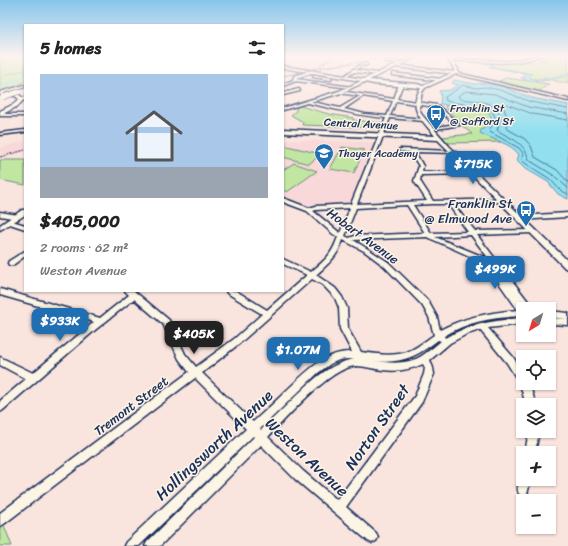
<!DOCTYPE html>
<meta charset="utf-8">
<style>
body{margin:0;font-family:Sriracha,sans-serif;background:#f6f6f6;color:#222;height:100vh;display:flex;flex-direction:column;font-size:15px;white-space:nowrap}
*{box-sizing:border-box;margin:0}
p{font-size:13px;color:#767676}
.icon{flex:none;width:22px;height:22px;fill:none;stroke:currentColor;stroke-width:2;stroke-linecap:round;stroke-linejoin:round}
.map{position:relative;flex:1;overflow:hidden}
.details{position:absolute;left:24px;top:24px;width:260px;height:268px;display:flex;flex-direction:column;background:#fff;border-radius:0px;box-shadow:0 1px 3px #0004}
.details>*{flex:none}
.needle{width:26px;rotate:218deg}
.fabs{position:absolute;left:516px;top:302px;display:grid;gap:8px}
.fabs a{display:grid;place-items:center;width:40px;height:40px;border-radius:0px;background:#fff;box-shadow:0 1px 3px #0004;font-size:20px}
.price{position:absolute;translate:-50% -34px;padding:0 9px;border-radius:8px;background:#1f6fb2;color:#fff;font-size:13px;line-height:26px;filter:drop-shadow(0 1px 2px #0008)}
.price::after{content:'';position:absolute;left:50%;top:24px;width:12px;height:9px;margin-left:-6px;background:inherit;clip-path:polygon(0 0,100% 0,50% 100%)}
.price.current{background:#222;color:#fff}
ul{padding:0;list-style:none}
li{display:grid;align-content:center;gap:8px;height:212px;padding:0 16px}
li+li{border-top:1px solid #e0e0e0}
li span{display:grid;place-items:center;height:124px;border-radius:0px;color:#555}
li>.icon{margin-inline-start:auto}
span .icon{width:72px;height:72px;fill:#fffc;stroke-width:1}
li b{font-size:17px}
h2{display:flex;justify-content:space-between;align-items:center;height:48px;padding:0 16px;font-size:17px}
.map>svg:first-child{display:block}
.built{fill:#f8d8d9}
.green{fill:#c1e6a1;stroke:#6e8a80}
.water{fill:#91dfef;stroke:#6299b5}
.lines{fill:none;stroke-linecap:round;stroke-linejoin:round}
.shore{stroke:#4a7598;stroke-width:1}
.stream{stroke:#6299b5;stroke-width:1}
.river{fill:#91dfef;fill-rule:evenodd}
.minor-casing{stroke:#1b2f5e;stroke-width:3}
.major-casing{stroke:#1b2f5e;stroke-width:3}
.highway-casing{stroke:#1b2f5e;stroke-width:3}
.minor{fill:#fcf5e5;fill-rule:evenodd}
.major{fill:#fcf5e5;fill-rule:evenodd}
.highway{fill:#fcf5e5;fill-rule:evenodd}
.rail{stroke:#1b2f5e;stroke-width:1;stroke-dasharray:2.5 1;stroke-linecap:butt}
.highway-bridge-casing{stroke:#1b2f5e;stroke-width:6;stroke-linecap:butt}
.highway-bridge{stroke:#fcf5e5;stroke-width:5}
.labels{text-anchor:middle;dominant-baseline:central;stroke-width:3;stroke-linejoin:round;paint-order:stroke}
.far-poi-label{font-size:11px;fill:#1b2f5e;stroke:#fcf5e5;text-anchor:start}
.far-street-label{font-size:11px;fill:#1b2f5e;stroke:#fcf5e5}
.poi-label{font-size:13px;fill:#1b2f5e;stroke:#fcf5e5;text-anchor:end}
.street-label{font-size:13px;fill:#1b2f5e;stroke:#fcf5e5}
.near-street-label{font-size:16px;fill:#1b2f5e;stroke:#fcf5e5}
</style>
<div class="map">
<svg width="568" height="546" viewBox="0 0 568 546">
<rect width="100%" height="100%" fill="#fae4de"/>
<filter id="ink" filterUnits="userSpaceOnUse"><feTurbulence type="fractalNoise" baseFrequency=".025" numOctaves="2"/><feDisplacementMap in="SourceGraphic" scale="8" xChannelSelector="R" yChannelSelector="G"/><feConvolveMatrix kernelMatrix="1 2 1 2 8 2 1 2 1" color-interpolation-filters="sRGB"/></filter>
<g filter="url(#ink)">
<g class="built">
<polygon points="283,56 330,56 327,59 362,63 312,70 283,66"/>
<polygon points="283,140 376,142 350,205 307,206 283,197"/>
<polygon points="25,141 25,152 0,159 0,148"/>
</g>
<g class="green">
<polygon points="25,56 25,81 17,86 0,91 0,58"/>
<path d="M540,56h28v26c-7,1 -12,-1 -20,-3 -6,-1 -13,2 -19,-2l3,-3 -41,-8 4,-5 38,1 13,-2 -9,-2z"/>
<polygon points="506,78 549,84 538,92 499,81"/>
<polygon points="445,105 489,112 492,120 487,127 481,130 482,134 501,142 447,143 442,137 472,134 461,125 463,124 446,109"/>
<polygon points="300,106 329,114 353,118 353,120 383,123 381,128 302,125 303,122 291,115 296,111 296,108"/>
<polygon points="283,145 321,154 309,164 283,157"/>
<polygon points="342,147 364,150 354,173 330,169"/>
<polygon points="0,160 25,160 25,185 0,180"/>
<polygon points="294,163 317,171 287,192 283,190 283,170"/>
<polygon points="3,523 12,546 0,546 0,525"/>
</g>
<g class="water">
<path d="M487,56l8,4 -3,7 40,7 -3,3c11,7 27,-2 39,-4v2c-14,5 -32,9 -47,3l5,-1 -3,-4 -34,-6 4,-6z"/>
<path d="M454,80l22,4 7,-1 18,3 31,12 36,7v94l-10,-5 -10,-12 -22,-13 -9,-9 2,-5c-6,-11 -28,-16 -39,-22l1,-3 6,-3 5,-7 -3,-8 -49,-8 1,-9 -2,-4 11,-1 8,-5 -6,-2z"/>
</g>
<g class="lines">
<g class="shore">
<polyline points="568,109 531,102 500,90 485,87 476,88 463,85 445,97 446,101 488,108 493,112 496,120 489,130 490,132 519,148 523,153 522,160 525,163 550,179 560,190 568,194"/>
<path d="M568,114l-40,-7 -33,-13 -29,-3 -8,5 2,3c16,2 36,1 41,19l-4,12c15,10 27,11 32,30l24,15 15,13"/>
<polyline points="568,120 533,114 506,104 503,106 507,117 506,128 525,139 531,146 535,157 557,170 568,182"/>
</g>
<polyline class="stream" points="4,75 25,70"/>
<polygon class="river" points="24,76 25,76 25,78 0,88 0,86"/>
<defs>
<g id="minor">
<path d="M535,56h4c-21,9 -47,7 -69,5 -7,0 -16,0 -22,-2l59,2 11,-1z"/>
<polygon points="386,60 401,63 402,64 401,65 385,62"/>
<polygon points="366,63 367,65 361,66 356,70 377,73 378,75 354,72 346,77 344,76 360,65"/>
<polygon points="397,65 455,72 456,73 455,74 396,67"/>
<polygon points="313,70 314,72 296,78 296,79 352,87 350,88 296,81 283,86 283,84 293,80 294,76"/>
<polygon points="393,73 441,79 442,80 441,81 392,75"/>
<polygon points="314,75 331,78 332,79 331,80 313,77"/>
<path d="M401,83l2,1 -6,15 40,6 23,20 -29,5v-2h1l23,-4 -20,-17 -39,-6 -6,15 34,3 2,1 -2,1 -34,-3 -33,86 70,-3 -13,-20 5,-15 -9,-14 -10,-1 -2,-1 2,-1 53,2h2v2l-40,-1 8,14 -1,6h51l2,1 -2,1 -52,1 -1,6 13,20 70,-2 1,1 -3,2 -48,2 22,27 59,-1 1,1 -1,1 -2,1 -55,2 57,74h-11v7c-28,1 -55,5 -79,20l1,2c24,-14 51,-18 78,-20v6l-35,4 25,29 10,16v10h6l7,22h-10l-6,-21 -13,-21 -27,-33 -13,4 -17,9 -20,17 3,8 1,6 -12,28 -76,105 30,26 2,4 -2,4 -4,2 -4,-2 -73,-62 -34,-34 -101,101h-15l2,-4 107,-105 -1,-1 -114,110h-15l2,-4 120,-113 -51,-51 -191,146 -4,2v-13l189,-141 -10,-13 -16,-35 -29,-25 -39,31 -92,80 -3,2v-11l26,-22 -26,-14v-8l33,16 61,-51 -94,-27v-6l100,29 29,-23 -4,-4h9l35,29 16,34 11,13 38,-28 28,-25 -35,-21 -1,-2h10l31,19 40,-35 -24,-11v-5l28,13c15,-13 20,-16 27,-35l-5,-3 -26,-23 -24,-9v-4l26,10 7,-2 35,-2 35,-86c-27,-2 -52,-9 -78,-15v-2l32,7 20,-12 -21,-3 1,-2 54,8 5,-15zM363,96l30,5 -6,15 -22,-2 -21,-5zM432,204h16l20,28 -37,1 -18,-28zM407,205l18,28 -70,3 -6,2 -4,-2 11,-28zM350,208l-10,25 -27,-22 3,-1zM471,235l18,24 -54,-22zM427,237l65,29 -1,4 1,3 26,37c-26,2 -54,7 -78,20l-3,-13 -9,-16 -40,-39 -20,-13 -15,-9zM343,240l21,11 20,15 38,39 7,12 5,18c-9,6 -17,13 -27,17 -14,5 -31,2 -46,0l-13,-23 -1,-21 -5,-11 -7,-9 -19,-13c13,-12 21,-18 27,-35zM312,279l11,6 12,13 4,10 1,21 12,23c-28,-1 -46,21 -65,38 -11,11 -23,22 -34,32l-51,-49 38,-30zM438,340l3,1c-6,5 -12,10 -18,14 -14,10 -33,8 -50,6 29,3 43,-4 65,-21zM348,359h6c-25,5 -41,21 -59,38 -11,11 -23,22 -34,33l-1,-1 58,-56 12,-9 9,-4zM423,364l2,4 -1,6 -9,22 -78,104 -34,-29 -35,-34c19,-19 62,-70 88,-71 9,0 18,3 27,4 14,2 27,0 40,-6z"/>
<polygon points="299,89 300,91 283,95 283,93"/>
<polygon points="25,130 25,132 0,135 0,133"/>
<polygon points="0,212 18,215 21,217 18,219 0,216"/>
<polygon points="568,213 568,217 519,220 516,218 519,216"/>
<polygon points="9,220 25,225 25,229 7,223 7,221"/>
<polygon points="25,251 25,256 13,265 9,265 8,263 9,261"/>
<polygon points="549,311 568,313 568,325 549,324 549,318 567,319 549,317"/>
<polygon points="529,431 539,431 535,453 525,453"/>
<path d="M523,474v5h8l-4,15 -4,2 -4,-2c-3,-6 0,-13 2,-19z"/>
</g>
<g id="major">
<path d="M415,56h4l-50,24 48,4 6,2 31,-14v-3l-8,-13h3l9,13v4l110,26v2l-112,-27 -31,14 -3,4 -3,16 3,7 27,31 119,115v8l-3,-1 -127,-128 -155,-7v-4l152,7c-13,-16 -28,-27 -14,-48l-47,-4 -9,-2 -24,11 -58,17v-2l56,-17 22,-10 -78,-13v-2l81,13z"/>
<polygon points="0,93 18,94 24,99 18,106 3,114 25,114 25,116 0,116 0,111 14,104 19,99 15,96 0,95"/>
<polygon points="22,210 25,210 25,215 0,230 0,225"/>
</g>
<g id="highway">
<polygon points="25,85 25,87 0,94 0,92"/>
<polygon points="25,97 25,100 21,101 19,100"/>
</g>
</defs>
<use href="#minor" class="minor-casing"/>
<use href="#major" class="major-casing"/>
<use href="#highway" class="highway-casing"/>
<use href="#minor" class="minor"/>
<use href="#major" class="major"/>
<use href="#highway" class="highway"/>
<g class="rail">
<polyline points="320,65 335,56"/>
<polyline points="283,76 324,67 401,56"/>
<polyline points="0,157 25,150"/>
</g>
<defs>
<polyline id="highway-bridge" points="3,97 18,92"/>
</defs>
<use href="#highway-bridge" class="highway-bridge-casing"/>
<use href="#highway-bridge" class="highway-bridge"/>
</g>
</g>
<linearGradient id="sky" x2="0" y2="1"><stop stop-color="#85c5eb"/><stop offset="0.42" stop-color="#fdf3f0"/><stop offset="1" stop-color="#fdf3f0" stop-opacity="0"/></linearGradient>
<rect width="568" height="133" fill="url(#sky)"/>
<defs>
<symbol id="bus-pin" viewBox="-11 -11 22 30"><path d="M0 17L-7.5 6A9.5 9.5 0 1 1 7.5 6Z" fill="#1f6fb2" stroke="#fcf5e5"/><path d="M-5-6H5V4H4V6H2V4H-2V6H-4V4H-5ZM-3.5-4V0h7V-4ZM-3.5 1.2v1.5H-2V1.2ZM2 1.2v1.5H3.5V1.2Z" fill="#fff"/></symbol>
<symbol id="school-pin" viewBox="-11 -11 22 30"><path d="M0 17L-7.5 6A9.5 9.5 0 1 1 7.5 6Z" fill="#1f6fb2" stroke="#fcf5e5"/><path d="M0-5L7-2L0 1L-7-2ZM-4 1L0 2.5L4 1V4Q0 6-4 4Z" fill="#fff"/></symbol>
</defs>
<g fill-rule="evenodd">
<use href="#bus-pin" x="425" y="103" width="22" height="30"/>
<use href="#school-pin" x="313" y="142" width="22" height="30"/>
<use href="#bus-pin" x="515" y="199" width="22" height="30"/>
</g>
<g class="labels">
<g class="far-poi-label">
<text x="450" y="108">Franklin St<tspan x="450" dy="13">@ Safford St</tspan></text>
<text x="338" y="153">Thayer Academy</text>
</g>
<g class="far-street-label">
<text transform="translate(361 124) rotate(3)">Central Avenue</text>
</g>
<g class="poi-label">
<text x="512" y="203">Franklin St<tspan x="512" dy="15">@ Elmwood Ave</tspan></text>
</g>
<g class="street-label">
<text transform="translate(363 236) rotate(36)">Hobart Avenue</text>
<text transform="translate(131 406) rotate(-37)">Tremont Street</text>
</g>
<g class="near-street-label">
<text transform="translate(377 427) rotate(-55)">Norton Street</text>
<text transform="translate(214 445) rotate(-43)">Hollingsworth Avenue</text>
<text transform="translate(307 457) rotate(43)">Weston Avenue</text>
</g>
</g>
</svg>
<div class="fabs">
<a><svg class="needle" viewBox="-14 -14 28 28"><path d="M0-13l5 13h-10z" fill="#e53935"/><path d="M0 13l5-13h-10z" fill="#767676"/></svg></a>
<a><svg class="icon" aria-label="locate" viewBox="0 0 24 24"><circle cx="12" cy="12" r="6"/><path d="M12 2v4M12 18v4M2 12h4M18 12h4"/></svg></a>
<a><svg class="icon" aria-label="layers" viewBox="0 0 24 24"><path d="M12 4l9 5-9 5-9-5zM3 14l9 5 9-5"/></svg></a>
<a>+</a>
<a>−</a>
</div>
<b class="price" style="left:473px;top:185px">$715K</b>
<b class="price" style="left:495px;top:290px">$499K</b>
<b class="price" style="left:60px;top:342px">$933K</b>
<b class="price current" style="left:194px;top:355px">$405K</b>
<b class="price" style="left:298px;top:371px">$1.07M</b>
<section class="details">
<h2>5 homes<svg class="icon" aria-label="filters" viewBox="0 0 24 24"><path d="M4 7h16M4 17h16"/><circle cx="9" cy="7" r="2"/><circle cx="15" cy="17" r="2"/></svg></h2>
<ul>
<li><span style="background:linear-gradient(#a9c7e8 75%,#9aa5b1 0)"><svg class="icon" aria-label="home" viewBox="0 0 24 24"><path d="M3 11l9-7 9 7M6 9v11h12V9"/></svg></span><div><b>$405,000</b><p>2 rooms · 62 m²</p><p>Weston Avenue</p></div></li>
</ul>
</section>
</div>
